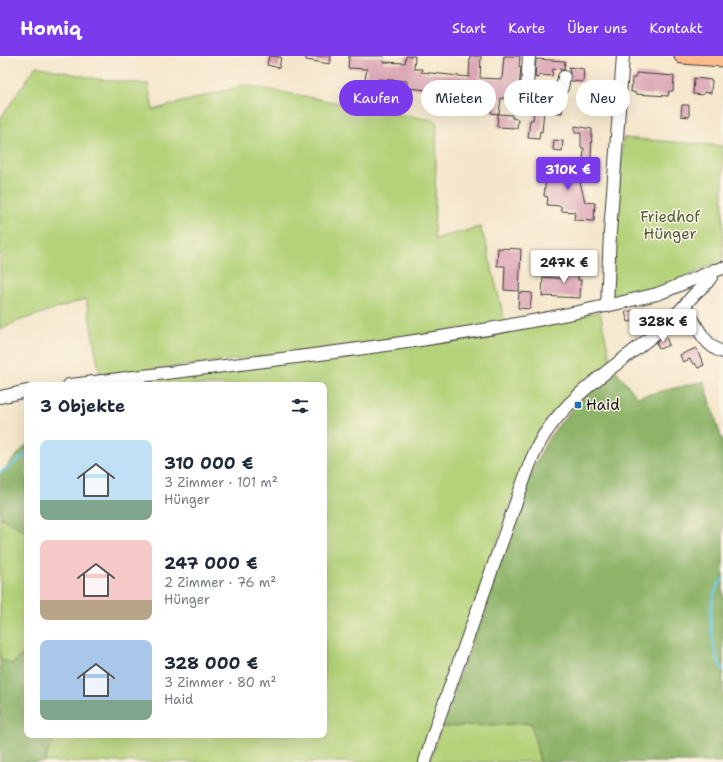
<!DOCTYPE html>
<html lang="de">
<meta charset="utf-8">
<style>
body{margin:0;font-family:"Shantell Sans",sans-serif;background:#f2f2f3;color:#1f2937;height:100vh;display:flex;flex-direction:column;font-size:15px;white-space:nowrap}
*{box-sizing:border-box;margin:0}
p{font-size:13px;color:#747a83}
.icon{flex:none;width:22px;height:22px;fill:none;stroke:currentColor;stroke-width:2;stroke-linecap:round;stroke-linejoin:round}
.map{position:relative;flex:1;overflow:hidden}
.sheet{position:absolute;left:24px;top:326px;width:303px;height:356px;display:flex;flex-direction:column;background:#fff;border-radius:8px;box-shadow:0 4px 16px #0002}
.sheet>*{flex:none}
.hud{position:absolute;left:339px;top:24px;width:324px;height:36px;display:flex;gap:8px}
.price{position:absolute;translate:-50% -34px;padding:0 9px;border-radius:4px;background:#fff;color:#222;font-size:13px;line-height:26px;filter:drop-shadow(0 1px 2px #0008)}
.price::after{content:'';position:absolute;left:50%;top:24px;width:12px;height:9px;margin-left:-6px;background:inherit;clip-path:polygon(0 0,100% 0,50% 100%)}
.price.current{background:#7c3aed;color:#fff}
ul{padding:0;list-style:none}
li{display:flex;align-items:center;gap:12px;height:100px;padding:0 16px}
li span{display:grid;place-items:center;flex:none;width:112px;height:80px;border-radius:8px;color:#555}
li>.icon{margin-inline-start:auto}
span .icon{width:48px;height:48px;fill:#fffc;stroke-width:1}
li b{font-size:17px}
h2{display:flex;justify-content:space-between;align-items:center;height:48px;padding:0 16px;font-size:17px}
.pill{padding:0 14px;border-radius:18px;background:#fff;box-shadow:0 4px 16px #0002;font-size:14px;line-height:36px}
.pill.current{background:#7c3aed;color:#fff}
header{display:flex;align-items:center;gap:24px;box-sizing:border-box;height:56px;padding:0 20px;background:#7c3aed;color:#fff}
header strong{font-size:19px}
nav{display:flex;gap:22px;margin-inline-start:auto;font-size:14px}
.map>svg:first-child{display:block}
.green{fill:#b3d279;stroke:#68774a}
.forest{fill:#8eb469;stroke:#556842}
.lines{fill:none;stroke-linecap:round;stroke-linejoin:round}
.stream{stroke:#63c7e0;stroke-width:2.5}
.building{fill:#daa0b3}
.minor-casing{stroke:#3c3a36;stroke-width:14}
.major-casing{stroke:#3c3a36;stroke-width:17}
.minor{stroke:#fff;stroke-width:12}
.major{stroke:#fbbb8d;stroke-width:15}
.poi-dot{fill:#1f6fb2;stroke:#fcf5e5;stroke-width:1.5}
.labels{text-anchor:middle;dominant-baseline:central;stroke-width:3;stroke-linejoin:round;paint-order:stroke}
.park-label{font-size:15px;fill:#515c3d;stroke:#fcf5e5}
.poi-label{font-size:15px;fill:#1c1c1c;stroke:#fcf5e5;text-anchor:start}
</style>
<header>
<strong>Homiq</strong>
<nav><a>Start</a><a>Karte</a><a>Über uns</a><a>Kontakt</a></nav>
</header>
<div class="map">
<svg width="723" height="706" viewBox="0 0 723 706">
<rect width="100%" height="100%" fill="#fcf5e5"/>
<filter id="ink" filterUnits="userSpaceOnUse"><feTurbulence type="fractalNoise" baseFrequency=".025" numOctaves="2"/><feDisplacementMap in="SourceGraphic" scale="8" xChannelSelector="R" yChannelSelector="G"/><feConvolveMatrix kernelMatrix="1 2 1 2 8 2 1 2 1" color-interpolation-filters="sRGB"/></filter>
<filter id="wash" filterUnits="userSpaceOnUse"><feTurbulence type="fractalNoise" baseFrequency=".012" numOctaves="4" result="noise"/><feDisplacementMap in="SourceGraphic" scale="16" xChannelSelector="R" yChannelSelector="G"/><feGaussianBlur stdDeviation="0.9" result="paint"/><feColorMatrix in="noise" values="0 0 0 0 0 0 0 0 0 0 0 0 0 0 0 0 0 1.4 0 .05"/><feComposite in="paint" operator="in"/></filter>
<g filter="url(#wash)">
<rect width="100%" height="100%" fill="#f4e6cb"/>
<g class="green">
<polygon points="36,10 97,23 148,28 153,54 244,29 437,65 434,183 480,171 486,188 505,266 369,287 100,320 86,243 18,265 0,274 0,63"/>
<path d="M623,82l100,8v115c-18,5 -32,15 -49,21 -20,8 -40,12 -61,17l-2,-4z"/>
<polygon points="600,256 611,307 564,345 537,378 517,428 421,706 44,706 55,679 324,679 324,329 96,329"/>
<polygon points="0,461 27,476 27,595 12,608 0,602"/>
<polygon points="532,667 540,706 430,706 441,671"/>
</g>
<g class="forest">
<polygon points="615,313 637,341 704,325 723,387 723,706 540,706 531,667 441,671 529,421 549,381 576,348"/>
<polygon points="27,388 27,476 0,461 0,418"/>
<polygon points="27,595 27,679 55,679 44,706 0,706 0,602 12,608"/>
</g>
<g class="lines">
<g class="stream">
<polyline points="0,417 27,398"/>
<path d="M723,523c-19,19 -13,68 0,91"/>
</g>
</g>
<g id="blocks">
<g class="building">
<polygon points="269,0 281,1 279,12 267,9"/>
<polygon points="306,0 331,0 330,8 306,4"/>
<polygon points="349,0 384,0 383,6 405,7 406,0 415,0 414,13 422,13 421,16 469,21 470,0 481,0 480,22 502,23 504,0 520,0 519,11 521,11 518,43 501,42 499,58 491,57 493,43 478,42 478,35 464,35 463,47 449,46 449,36 407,32 407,25 378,23 378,27 364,28 367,13 348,12"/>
<polygon points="536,3 565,5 564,14 553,13 552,20 539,19 539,22 535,21"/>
<polygon points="569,11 584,13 583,26 571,25"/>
<polygon points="636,17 674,20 673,35 669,35 668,40 635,38 635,36 631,36 632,22 636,22"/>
<polygon points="694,22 712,24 711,37 704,36 703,39 693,38"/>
<polygon points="549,43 563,44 562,57 548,56"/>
<polygon points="682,49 689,49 689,61 681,60"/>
<polygon points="534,54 544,54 542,76 540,75 539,83 528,82 530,64 533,64"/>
<polygon points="498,58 512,59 512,62 518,63 517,72 497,71"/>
<polygon points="575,70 592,73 591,105 583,104 584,92 581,92 581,77 575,77"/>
<polygon points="554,84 563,85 562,95 553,94"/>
<polygon points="566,106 584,108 583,123 580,126 585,146 595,147 594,165 574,164 575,156 561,155 561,150 547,149 548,141 544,140 547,110 565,112"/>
<polygon points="498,192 521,193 519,235 504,234 505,210 497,210"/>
<polygon points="567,205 579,206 578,224 581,224 580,242 542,240 543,221 566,223"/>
<polygon points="519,236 532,237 530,253 518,252"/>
<polygon points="643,252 645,262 628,266 625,256"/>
<polygon points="666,281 669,289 659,293 656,286"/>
<polygon points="696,292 704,309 698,312 695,307 693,308 690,303 683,306 680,299"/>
</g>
</g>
</g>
<g filter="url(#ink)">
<use href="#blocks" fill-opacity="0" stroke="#3c3a36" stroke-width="1"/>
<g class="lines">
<defs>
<g id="minor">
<polyline points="527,35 554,36 562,32 564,21"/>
<polyline points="526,47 529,0"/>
<polyline points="607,250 610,176 623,0"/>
<path d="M685,250c10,16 19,41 38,46"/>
<path d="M69,329c197,-25 395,-43 588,-91 23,-8 43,-19 66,-26"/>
<polyline points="0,341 27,335"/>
<path d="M425,706l11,-36 89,-249c5,-15 11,-29 19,-42 37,-57 105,-85 147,-137 9,-11 19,-14 23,-28"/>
</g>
<polyline id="major" points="682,0 723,3"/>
</defs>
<use href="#minor" class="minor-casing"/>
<use href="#major" class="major-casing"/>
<use href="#minor" class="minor"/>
<use href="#major" class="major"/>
</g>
</g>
<rect class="poi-dot" x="574" y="345" width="8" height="8" rx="2"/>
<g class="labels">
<g class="park-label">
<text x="670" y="161">Friedhof<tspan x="670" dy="17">Hünger</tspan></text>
</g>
<g class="poi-label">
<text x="586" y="349">Haid</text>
</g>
</g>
</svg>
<b class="price current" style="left:568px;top:135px">310K €</b>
<b class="price" style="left:564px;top:228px">247K €</b>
<b class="price" style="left:663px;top:287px">328K €</b>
<div class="hud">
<a class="pill current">Kaufen</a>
<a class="pill">Mieten</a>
<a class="pill">Filter</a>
<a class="pill">Neu</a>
</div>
<section class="sheet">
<h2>3 Objekte<svg class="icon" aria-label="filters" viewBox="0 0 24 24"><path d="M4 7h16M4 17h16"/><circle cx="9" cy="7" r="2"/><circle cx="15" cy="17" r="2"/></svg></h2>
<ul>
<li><span style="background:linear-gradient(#bfe0f5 75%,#7fa58c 0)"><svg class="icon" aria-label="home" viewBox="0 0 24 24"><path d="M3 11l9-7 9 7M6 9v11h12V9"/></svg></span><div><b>310 000 €</b><p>3 Zimmer · 101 m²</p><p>Hünger</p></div></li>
<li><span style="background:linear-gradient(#f6c9c9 75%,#b9a48a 0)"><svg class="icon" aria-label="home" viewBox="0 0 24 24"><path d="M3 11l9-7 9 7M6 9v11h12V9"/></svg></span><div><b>247 000 €</b><p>2 Zimmer · 76 m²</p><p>Hünger</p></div></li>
<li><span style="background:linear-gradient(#a9c7e8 75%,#7fa58c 0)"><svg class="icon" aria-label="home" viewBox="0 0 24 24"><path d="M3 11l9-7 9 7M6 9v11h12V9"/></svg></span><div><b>328 000 €</b><p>3 Zimmer · 80 m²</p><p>Haid</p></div></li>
</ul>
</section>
</div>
